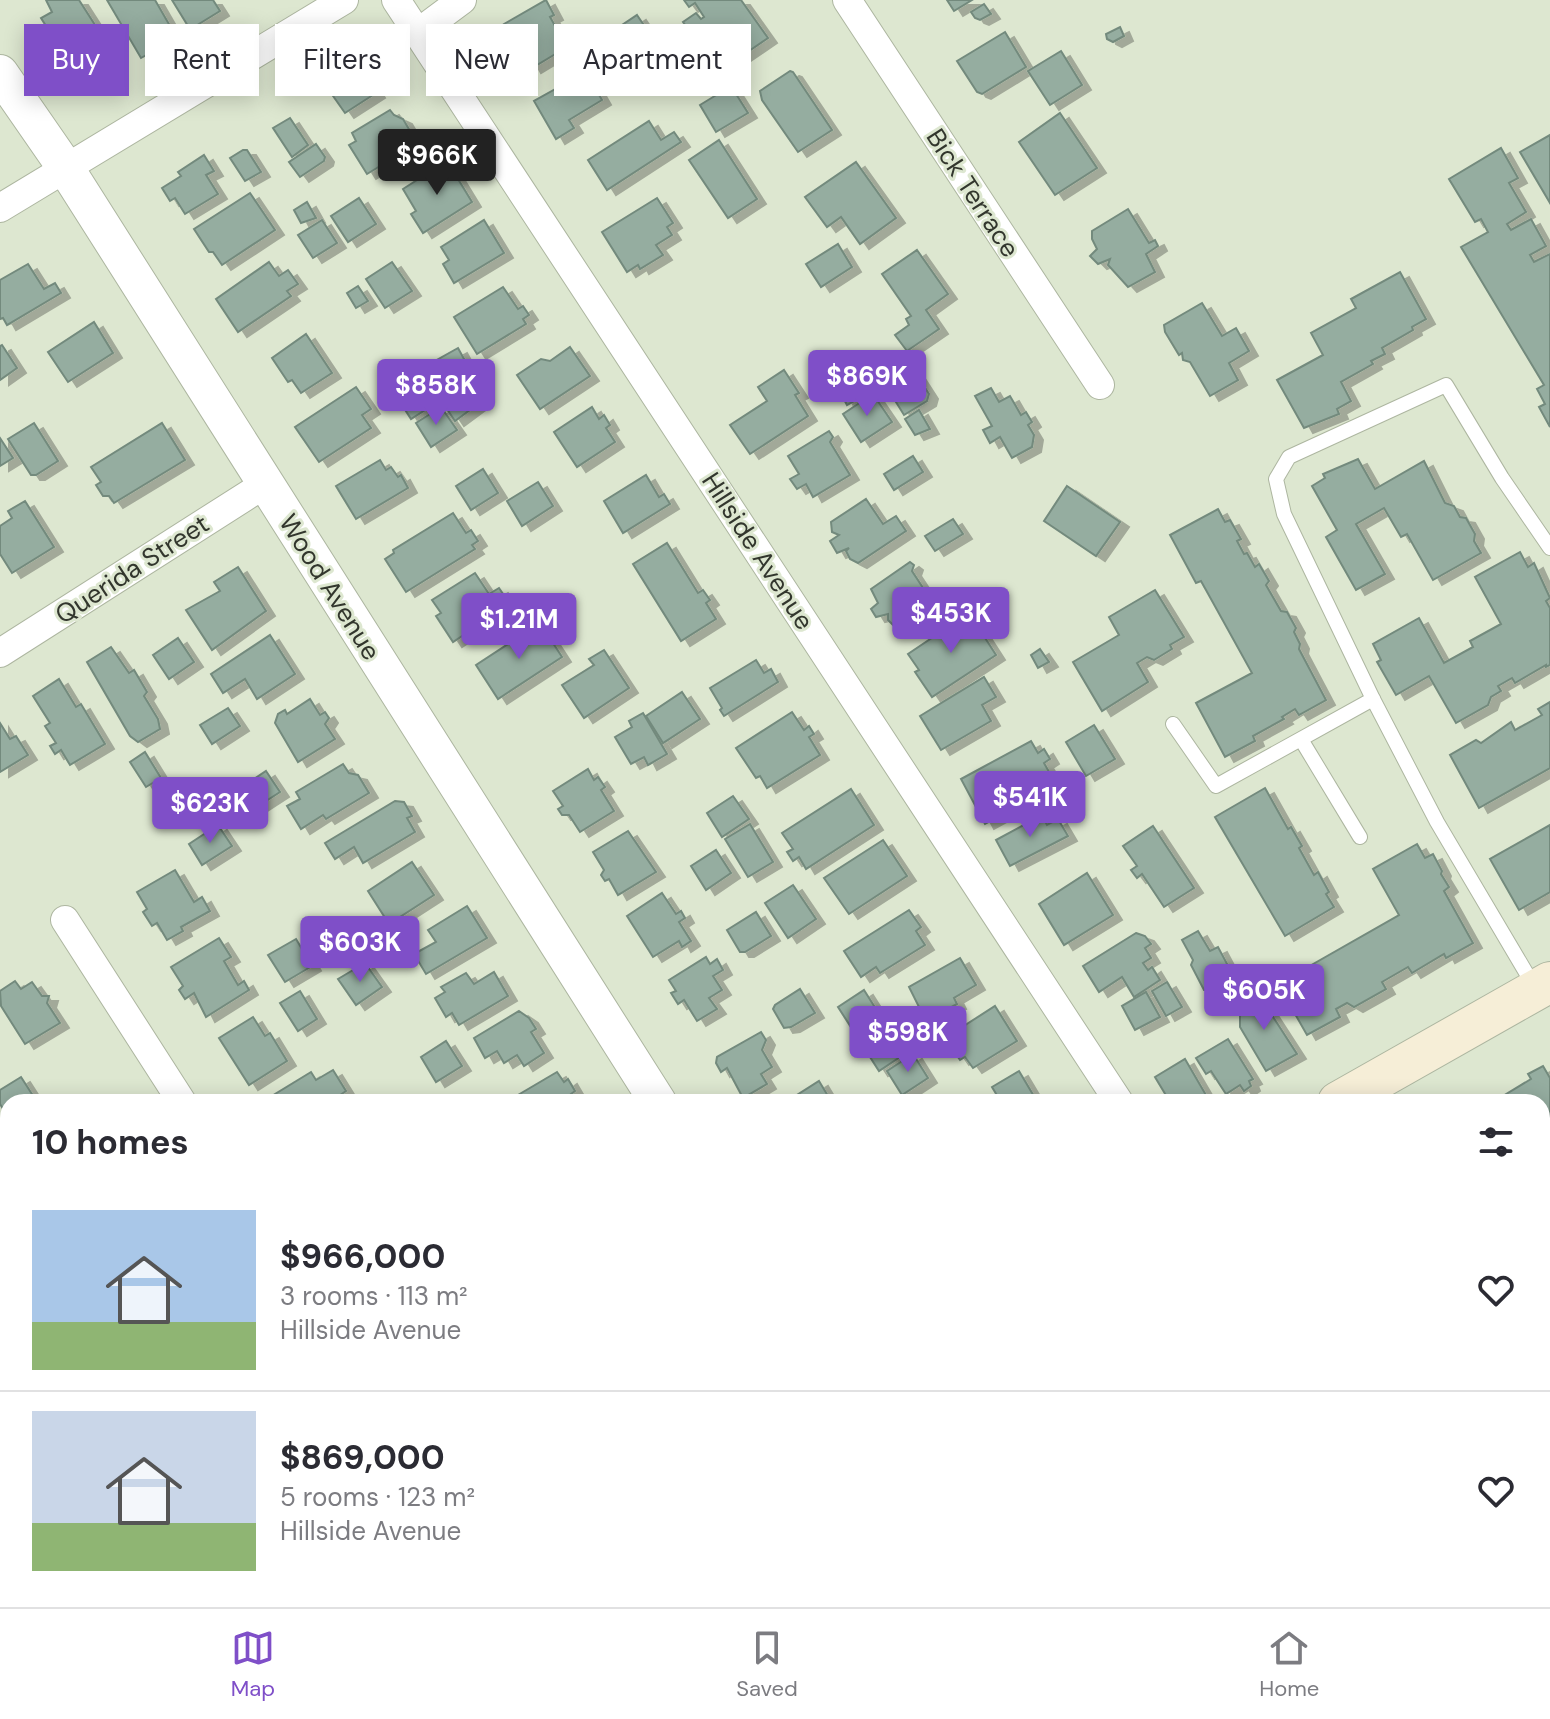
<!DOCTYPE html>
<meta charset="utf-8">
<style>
body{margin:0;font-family:"DM Sans",sans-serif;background:#f7f7f7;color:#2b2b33;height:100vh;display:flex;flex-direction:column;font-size:30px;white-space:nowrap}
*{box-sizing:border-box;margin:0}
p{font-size:26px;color:#7c7c81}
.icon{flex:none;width:44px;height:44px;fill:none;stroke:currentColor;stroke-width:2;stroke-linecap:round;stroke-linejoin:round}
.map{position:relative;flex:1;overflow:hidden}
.sheet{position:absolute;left:0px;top:1094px;width:1550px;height:514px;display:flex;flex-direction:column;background:#fff;border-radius:24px 24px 0 0;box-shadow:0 4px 20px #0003}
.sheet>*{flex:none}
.hud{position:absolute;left:24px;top:24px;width:800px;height:72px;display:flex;gap:16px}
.price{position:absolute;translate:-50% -68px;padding:0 18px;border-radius:8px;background:#7f4fc8;color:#fff;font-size:26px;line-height:52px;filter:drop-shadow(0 2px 4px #0008)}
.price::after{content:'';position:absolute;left:50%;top:48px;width:24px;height:18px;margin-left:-12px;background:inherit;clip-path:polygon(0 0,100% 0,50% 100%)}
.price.current{background:#222;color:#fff}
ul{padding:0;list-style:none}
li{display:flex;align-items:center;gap:24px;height:200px;padding:0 32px}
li+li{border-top:2px solid #e1e1e2}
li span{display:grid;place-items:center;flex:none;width:224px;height:160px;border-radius:0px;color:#555}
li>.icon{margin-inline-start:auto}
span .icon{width:96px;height:96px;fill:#fffc;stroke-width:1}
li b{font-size:34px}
h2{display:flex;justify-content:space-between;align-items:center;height:96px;padding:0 32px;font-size:34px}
.pill{padding:0 28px;border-radius:0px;background:#fff;box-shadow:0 4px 20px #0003;font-size:28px;line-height:72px}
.pill.current{background:#7f4fc8;color:#fff}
.dock{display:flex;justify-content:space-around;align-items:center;height:112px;border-top:2px solid #e1e1e2;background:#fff;font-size:22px;color:#7c7c81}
.dock a{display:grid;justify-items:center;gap:4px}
.dock .current{color:#7f4fc8}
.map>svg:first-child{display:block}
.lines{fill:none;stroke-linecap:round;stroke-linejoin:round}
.stream{stroke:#75cfce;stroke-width:10}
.building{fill:#95ada0;stroke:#738a7d;stroke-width:2;filter:url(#shadow)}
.service-casing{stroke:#adb6a0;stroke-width:16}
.minor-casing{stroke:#adb6a0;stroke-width:30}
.tertiary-casing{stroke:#adb6a0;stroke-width:38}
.secondary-casing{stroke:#adb6a0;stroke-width:42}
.service{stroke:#fff;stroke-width:14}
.minor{stroke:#fff;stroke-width:28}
.tertiary{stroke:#fff;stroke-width:36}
.secondary{stroke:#f6eed7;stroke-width:40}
.labels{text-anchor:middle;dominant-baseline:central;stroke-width:6;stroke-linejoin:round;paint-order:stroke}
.street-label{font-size:26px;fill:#32362d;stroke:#dde7d0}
</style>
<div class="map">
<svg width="1550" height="1607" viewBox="0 0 1550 1607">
<defs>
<filter id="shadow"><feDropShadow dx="9" dy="5" stdDeviation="0" flood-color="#0004"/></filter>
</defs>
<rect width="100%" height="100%" fill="#dde7d0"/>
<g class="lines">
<g class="stream">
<polyline points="0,1500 8,1502"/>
<polyline points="312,1600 316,1607"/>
</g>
</g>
<g class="building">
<polygon points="79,0 113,53 78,76 41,18 52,12 46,0"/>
<polygon points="107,0 155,0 177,38 141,58"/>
<polygon points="172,0 213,0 220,11 194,27 188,26"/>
<polygon points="546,0 554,15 550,17 567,47 532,68 526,57 516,63 509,49 517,44 504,24"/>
<polygon points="684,0 741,0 768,38 736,60 718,36 701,47 683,22 696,13 701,19 704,17 695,3 689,7"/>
<polygon points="947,0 972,0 954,11"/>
<polygon points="984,4 991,14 980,20 975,18 971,12"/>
<polygon points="637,15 667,59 643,76 613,31"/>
<polygon points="1120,27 1124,36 1113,42 1107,39 1106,34"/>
<polygon points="1005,32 1026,67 982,94 977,92 957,61"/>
<polygon points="360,51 368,61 372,59 376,63 365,76 376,93 345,113 319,76"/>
<polygon points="1061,51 1082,85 1050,105 1028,71"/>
<polygon points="790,71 793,72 832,130 798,152 762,100 760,91"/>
<polygon points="586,72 602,100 569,120 574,128 556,139 534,101"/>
<polygon points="731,86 748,113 716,132 700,105"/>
<polygon points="390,110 394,115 403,119 410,131 405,134 413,146 367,174 349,145 356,141 352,133"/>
<polygon points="1060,113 1097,168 1055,195 1019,142"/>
<polygon points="290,118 308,145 292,157 273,128"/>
<polygon points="649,121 661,140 674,132 681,142 607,190 588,160"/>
<polygon points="1550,135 1550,203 1520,152"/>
<polygon points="719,140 757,199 728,218 689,160"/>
<polygon points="316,144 325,157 324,161 300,177 289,162"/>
<polygon points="1501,148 1518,178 1509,183 1526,212 1507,224 1511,230 1531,219 1546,246 1530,255 1534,262 1550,254 1550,427 1539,407 1545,404 1537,389 1544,385 1461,247 1488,232 1481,219 1475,222 1449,179"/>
<polygon points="243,150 247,150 261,172 245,181 230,158"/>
<polygon points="204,155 214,171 206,175 218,194 185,214 175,198 170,201 162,188 181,176 178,172"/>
<polygon points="447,161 472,202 423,233 411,214 416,211 403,189"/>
<polygon points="856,162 896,218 860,244 841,217 827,227 805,197"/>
<polygon points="250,193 275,230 222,265 213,252 209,252 194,229"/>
<polygon points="359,198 376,224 348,242 331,216"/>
<polygon points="657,198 673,223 667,227 672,235 656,245 663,255 640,269 638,265 627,272 602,232"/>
<polygon points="307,202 316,218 301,223 294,210"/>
<polygon points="1128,209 1149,243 1155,240 1158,246 1146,254 1155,272 1128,287 1108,265 1110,259 1098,264 1090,256 1097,249 1092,239 1092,231"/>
<polygon points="322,220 337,243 313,258 298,235"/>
<polygon points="484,220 504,253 454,283 443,264 449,260 441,247"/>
<polygon points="838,244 852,267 821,287 806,264"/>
<polygon points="917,250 948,294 926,310 939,329 907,351 895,335 909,325 906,319 911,316 882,274"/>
<polygon points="269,262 279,276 288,270 298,284 287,291 291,296 238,332 216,299"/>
<polygon points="392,262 412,291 385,308 366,279"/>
<polygon points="28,264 44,289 55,283 61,293 7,325 3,318 0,319 0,280"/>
<polygon points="1400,272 1426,319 1412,327 1413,330 1382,348 1385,354 1371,361 1373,364 1341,382 1351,401 1337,409 1339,414 1304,428 1277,380 1323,355 1311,333 1356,308 1351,299"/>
<polygon points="358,286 368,301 356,308 347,293"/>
<polygon points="503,287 518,309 523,306 529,315 523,319 526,324 477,354 454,317"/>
<polygon points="1202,303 1222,336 1236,328 1249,351 1229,363 1238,380 1210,396 1190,362 1183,360 1182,353 1179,355 1165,332 1164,325"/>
<polygon points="94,322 113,353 68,382 48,352"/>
<polygon points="306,334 332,373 301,393 292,380 288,382 272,358"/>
<polygon points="2,345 17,368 0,380 0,346"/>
<polygon points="570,347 590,376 540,409 517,375 541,359 550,361"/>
<polygon points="458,348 475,379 445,395 428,365"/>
<polygon points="913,369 929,394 927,401 904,415 886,386"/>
<polygon points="784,370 799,393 795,395 808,416 750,454 730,425 767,401 758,387"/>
<polygon points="867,372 877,388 847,405 838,388"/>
<polygon points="423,376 439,401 411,419 395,394"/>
<polygon points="356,387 371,409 362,415 371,428 319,462 295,427"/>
<polygon points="991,388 999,402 1010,396 1021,415 1026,412 1032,422 1028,425 1034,435 1032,447 1012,458 1000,437 990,443 983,430 992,426 975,396"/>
<polygon points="469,391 478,404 455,421 445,406"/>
<polygon points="873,394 892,422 861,442 843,414"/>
<polygon points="441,407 457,430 431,447 416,423"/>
<polygon points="592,407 599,419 604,415 610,425 606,428 615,442 577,467 554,432"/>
<polygon points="919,410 930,429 915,435 905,419"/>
<polygon points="34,423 58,461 36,475 31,475 8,439"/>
<polygon points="162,423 185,460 114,503 109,496 103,496 96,485 101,482 91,467"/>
<polygon points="829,431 833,437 830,442 850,475 813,497 806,484 797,489 790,479 799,474 788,456"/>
<polygon points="0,438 13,458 0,466"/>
<polygon points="913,456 923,472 894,490 884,474"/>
<polygon points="1358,459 1375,489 1424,461 1445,503 1454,506 1460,517 1466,518 1475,534 1474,541 1481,553 1433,580 1407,534 1401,537 1384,508 1356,524 1385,574 1356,590 1326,537 1337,530 1312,486 1325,478 1323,474"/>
<polygon points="380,460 386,470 391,467 398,477 401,475 408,488 356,519 336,486"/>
<polygon points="483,469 498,493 471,510 456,486"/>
<polygon points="646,475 659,497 664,494 670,504 623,533 604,501"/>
<polygon points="538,482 553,506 522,526 507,501"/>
<polygon points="1067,486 1120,522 1096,556 1044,521"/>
<polygon points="866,499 883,524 896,516 906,531 858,563 850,559 846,551 849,548 837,553 830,541 839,535 832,532 831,522"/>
<polygon points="25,501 54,547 12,573 0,554 0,526 12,518 8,511"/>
<polygon points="1218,509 1225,522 1230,520 1241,539 1237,541 1244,554 1247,553 1255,567 1259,564 1269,581 1266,585 1281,611 1287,612 1296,628 1294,632 1300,644 1299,649 1326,700 1299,715 1295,709 1282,717 1284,719 1253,736 1255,741 1225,757 1196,703 1252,673 1201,581 1196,583 1170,535"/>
<polygon points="453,513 466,533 471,530 478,541 472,545 475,549 406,592 385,559 394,553 393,550"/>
<polygon points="953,519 963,534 935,551 925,536"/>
<polygon points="667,543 698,593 703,590 710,600 706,603 716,619 681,641 633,564"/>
<polygon points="1520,552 1528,567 1534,563 1550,598 1546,601 1550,608 1550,665 1546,667 1546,665 1515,683 1512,678 1498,686 1501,691 1491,697 1488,705 1456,723 1429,676 1396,695 1377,662 1381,660 1373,644 1419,618 1444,663 1473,647 1470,641 1501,624 1475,577"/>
<polygon points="910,562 914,565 912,571 933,603 896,628 888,620 888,614 876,617 871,609 878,603 871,589"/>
<polygon points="238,567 266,611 212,650 186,610 220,591 214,582"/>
<polygon points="475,573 489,594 499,588 510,604 453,642 436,616 441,613 432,600"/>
<polygon points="1155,590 1184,637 1170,645 1172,649 1154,660 1147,657 1137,663 1148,682 1102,711 1073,662 1119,635 1109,617"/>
<polygon points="969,613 996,655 932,697 915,672 919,670 908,654"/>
<polygon points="540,623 562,657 498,699 476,665"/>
<polygon points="270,635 295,674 257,699 245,679 223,693 211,674"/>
<polygon points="178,638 194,662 169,679 153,655"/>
<polygon points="111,647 129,673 134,670 147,692 144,696 158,719 160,729 138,742 130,736 87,662"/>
<polygon points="1040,649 1049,662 1038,668 1031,655"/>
<polygon points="604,650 629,688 584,718 562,685 594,665 589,659"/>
<polygon points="756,660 764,673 771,669 778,682 724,716 720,710 722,708 710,688"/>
<polygon points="984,677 996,697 982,705 991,721 941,750 920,716"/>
<polygon points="59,679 76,707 81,704 105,744 70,765 61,750 55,754 50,746 56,743 45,726 50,723 33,696"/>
<polygon points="682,692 700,719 663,743 646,716"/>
<polygon points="310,699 320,715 325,712 329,718 325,724 335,739 298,762 275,723 278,714 285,710 287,714"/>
<polygon points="1550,702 1550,768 1479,808 1450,755 1476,740 1481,743 1511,722 1515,730 1542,715 1538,709"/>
<polygon points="228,708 240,726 212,744 200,725"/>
<polygon points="792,712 804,730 809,726 814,734 809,737 820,755 767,788 760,776 756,778 736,748"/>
<polygon points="643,713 667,754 648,765 644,757 631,764 615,737 632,727 629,721"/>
<polygon points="0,723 10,739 16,736 28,755 0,772"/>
<polygon points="1094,725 1115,759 1086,776 1066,742"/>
<polygon points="1031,741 1038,753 1044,749 1050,759 1044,763 1052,777 1010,800 1014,808 985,824 961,779"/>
<polygon points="145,752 161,778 146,787 130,762"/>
<polygon points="343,764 349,773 358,775 369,793 326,819 323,815 301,829 287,806 300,799 296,792"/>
<polygon points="588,769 594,780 598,777 605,787 601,790 614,811 580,832 569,815 562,815 558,809 563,806 553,791"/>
<polygon points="266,771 280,792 249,812 236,791"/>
<polygon points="1265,788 1288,829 1291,827 1302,846 1299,848 1314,875 1318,872 1329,892 1326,894 1334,907 1285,936 1215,817"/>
<polygon points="851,789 874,825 806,869 799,857 793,861 787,852 793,849 782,833"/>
<polygon points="733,796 749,819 722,837 707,813"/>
<polygon points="395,801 404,802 412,816 407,818 415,832 363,863 354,847 335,859 325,843"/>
<polygon points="1042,815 1047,825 1058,819 1068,836 1010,866 996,840"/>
<polygon points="750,824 773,862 748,877 725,839"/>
<polygon points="218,825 232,846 202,865 189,844"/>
<polygon points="1550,825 1550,892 1519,910 1490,859"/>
<polygon points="1153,826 1194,888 1164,907 1142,874 1137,878 1131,870 1137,866 1123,846"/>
<polygon points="628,831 656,872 618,895 609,879 605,881 601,875 604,870 593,852"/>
<polygon points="883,840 907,876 849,914 824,878"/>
<polygon points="1417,844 1425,858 1433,854 1442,871 1441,874 1449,887 1444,891 1473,943 1446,958 1444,954 1412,973 1408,967 1382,982 1386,989 1354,1007 1347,1003 1336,1009 1340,1017 1307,1035 1278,984 1399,915 1373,869"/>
<polygon points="716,850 731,873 706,890 691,866"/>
<polygon points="412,862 434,895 389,924 368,891"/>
<polygon points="175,870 194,902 202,897 210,911 181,927 183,931 167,940 157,923 152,926 143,912 147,909 137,892"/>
<polygon points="1087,873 1113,915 1064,945 1039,904"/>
<polygon points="793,885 816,919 788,938 765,903"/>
<polygon points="662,893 676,914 681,911 685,918 679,922 691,941 682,947 679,941 653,957 627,916"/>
<polygon points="467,906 487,938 426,974 414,954 436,942 428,930"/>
<polygon points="909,910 921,927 916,931 925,945 880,973 876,967 861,977 844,951"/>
<polygon points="756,912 771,936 745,952 740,952 727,930"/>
<polygon points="321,918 330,931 315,942 306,929"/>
<polygon points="1198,931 1210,951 1218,947 1233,975 1207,990 1204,990 1191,965 1193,960 1182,940"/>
<polygon points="1136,933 1145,936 1151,944 1145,948 1151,958 1143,963 1148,970 1152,967 1160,980 1134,997 1122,977 1099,992 1083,966"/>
<polygon points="219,938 231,957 224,961 238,985 244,981 249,990 206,1017 194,993 185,999 179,990 183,986 171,967"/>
<polygon points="296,939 312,966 285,982 268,955"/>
<polygon points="706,957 710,964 717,959 723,970 713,976 722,990 709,998 717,1009 697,1021 684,1000 678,1004 671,993 676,991 669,980"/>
<polygon points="960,958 976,985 954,998 957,1004 926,1021 909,987"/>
<polygon points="365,963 382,987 356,1005 338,979"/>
<polygon points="494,972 508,996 459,1025 452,1013 446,1017 435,998 445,992 441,987 466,973 474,984"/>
<polygon points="15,981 21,989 32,982 42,996 49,996 47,1003 60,1023 25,1044 1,1006 0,991"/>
<polygon points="1167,982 1182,1007 1166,1016 1152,991"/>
<polygon points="800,989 815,1013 791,1027 784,1028 773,1009 775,1005"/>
<polygon points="1264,989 1271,1001 1266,1006 1297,1054 1266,1071 1240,1027 1240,1003"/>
<polygon points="864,990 893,1036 891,1037 903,1055 879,1071 838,1007"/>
<polygon points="300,991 317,1019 298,1031 280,1003"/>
<polygon points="1146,992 1160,1017 1135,1030 1122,1006"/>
<polygon points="995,1006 1017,1041 973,1068 965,1057 960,1060 945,1038"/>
<polygon points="519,1011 529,1018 536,1029 531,1032 544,1053 524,1066 517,1055 504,1063 497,1051 485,1058 474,1038"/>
<polygon points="253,1017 265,1036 270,1033 287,1061 249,1085 219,1038"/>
<polygon points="761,1032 766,1040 762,1050 772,1067 761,1074 767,1084 743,1098 727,1068 721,1072 716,1063 717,1057"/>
<polygon points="1228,1039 1253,1079 1249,1081 1251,1086 1244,1091 1240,1085 1226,1094 1211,1071 1206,1074 1196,1058"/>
<polygon points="446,1041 462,1066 436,1082 421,1057"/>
<polygon points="913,1054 928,1078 902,1095 887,1071"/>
<polygon points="1185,1059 1210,1102 1170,1102 1155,1077"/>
<polygon points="1543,1066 1550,1078 1550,1151 1544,1155 1542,1102 1500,1102 1498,1099 1531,1079 1528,1074"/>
<polygon points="333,1070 346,1091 330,1102 268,1102 267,1099 311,1072 316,1080"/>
<polygon points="1019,1071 1035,1098 1028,1102 1001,1102 992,1087"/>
<polygon points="557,1072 564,1082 568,1079 575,1091 571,1094 576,1102 523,1102 518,1095"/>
<polygon points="21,1077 37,1102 8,1102 8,1117 0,1104 0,1090"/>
<polygon points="819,1081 831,1101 786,1102"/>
<polygon points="2,1140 6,1146 8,1144 8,1193 0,1180 0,1141"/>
<polygon points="1550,1173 1550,1208 1542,1212 1542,1177"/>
<polygon points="8,1352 8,1424 0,1425 0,1353"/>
<polygon points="1542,1524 1550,1537 1550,1572 1542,1577"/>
<polygon points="0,1590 10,1607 0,1607"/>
<polygon points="54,1600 83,1600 86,1605 55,1607 52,1602"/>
<polygon points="621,1600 643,1600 647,1607 610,1607"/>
<polygon points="684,1600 744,1600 748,1607 688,1607"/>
<polygon points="813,1600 841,1600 828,1607 817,1607"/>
<polygon points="895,1600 909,1600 913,1607 883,1607"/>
<polygon points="1060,1600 1102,1600 1098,1602 1100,1607 1064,1607"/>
<polygon points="1384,1600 1432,1600 1437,1607 1389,1607"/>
<polygon points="1462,1600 1491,1600 1479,1607 1467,1607"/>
</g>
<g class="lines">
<defs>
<g id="service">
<polyline points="1173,724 1216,786 1373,699"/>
<polyline points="1302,741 1360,837"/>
<polyline points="1534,986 1437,822 1373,699 1284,514 1276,479 1289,457 1446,385 1502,478 1550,548"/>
</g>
<g id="minor">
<polyline points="396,0 1119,1102"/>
<polyline points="847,0 1100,385"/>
<polyline points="419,32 462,0"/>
<polyline points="0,208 344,0"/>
<polyline points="0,653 265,484"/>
<polyline points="65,920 182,1102"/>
<polyline points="0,1277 8,1275"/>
<polyline points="1542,1427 1550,1422"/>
<polyline points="1227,1607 1239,1600"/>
</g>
<g id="tertiary">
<polyline points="0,73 65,167 658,1102"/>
<polyline points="978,1600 983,1607"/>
</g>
<g id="secondary">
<polyline points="1338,1102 1550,982"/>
<polyline points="478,1607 490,1600"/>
</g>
</defs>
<use href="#service" class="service-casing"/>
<use href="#minor" class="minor-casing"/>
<use href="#tertiary" class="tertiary-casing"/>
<use href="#secondary" class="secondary-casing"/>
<use href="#service" class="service"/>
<use href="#minor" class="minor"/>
<use href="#tertiary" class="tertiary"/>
<use href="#secondary" class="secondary"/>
</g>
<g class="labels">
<g class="street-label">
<text transform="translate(973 193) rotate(57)">Bick Terrace</text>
<text transform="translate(758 551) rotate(57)">Hillside Avenue</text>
<text transform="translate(132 569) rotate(-33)">Querida Street</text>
<text transform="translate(330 587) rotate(58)">Wood Avenue</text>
</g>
</g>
</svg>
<b class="price current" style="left:437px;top:197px">$966K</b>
<b class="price" style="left:867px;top:418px">$869K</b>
<b class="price" style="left:436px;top:427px">$858K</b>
<b class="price" style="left:951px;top:655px">$453K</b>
<b class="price" style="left:519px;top:661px">$1.21M</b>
<b class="price" style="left:1030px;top:839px">$541K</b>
<b class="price" style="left:210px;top:845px">$623K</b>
<b class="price" style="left:360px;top:984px">$603K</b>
<b class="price" style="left:1264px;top:1032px">$605K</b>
<b class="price" style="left:908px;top:1074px">$598K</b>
<div class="hud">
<a class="pill current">Buy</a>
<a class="pill">Rent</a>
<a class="pill">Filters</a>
<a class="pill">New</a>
<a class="pill">Apartment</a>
</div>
<section class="sheet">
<h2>10 homes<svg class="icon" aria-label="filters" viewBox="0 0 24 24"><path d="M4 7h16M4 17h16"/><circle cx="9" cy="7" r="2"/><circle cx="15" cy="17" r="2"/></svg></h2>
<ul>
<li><span style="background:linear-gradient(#a9c7e8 70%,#8fb573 0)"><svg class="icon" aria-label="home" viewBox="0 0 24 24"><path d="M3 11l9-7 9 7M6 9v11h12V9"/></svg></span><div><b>$966,000</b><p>3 rooms · 113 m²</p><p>Hillside Avenue</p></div><svg class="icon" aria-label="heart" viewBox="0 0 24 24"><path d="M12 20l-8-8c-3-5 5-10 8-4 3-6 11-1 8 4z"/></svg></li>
<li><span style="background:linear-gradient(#c9d6e8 70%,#8fb573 0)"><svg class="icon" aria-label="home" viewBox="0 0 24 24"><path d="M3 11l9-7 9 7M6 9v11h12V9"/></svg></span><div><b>$869,000</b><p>5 rooms · 123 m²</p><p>Hillside Avenue</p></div><svg class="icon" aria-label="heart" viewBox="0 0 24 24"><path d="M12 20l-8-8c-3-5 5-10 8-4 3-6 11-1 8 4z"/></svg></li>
</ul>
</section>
</div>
<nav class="dock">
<a class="current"><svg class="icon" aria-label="map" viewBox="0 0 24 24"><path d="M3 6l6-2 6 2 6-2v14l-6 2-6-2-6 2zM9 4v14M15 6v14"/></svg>Map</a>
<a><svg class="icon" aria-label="saved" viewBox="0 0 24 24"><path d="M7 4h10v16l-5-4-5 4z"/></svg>Saved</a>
<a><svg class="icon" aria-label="home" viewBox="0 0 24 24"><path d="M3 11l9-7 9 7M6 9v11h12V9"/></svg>Home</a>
</nav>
